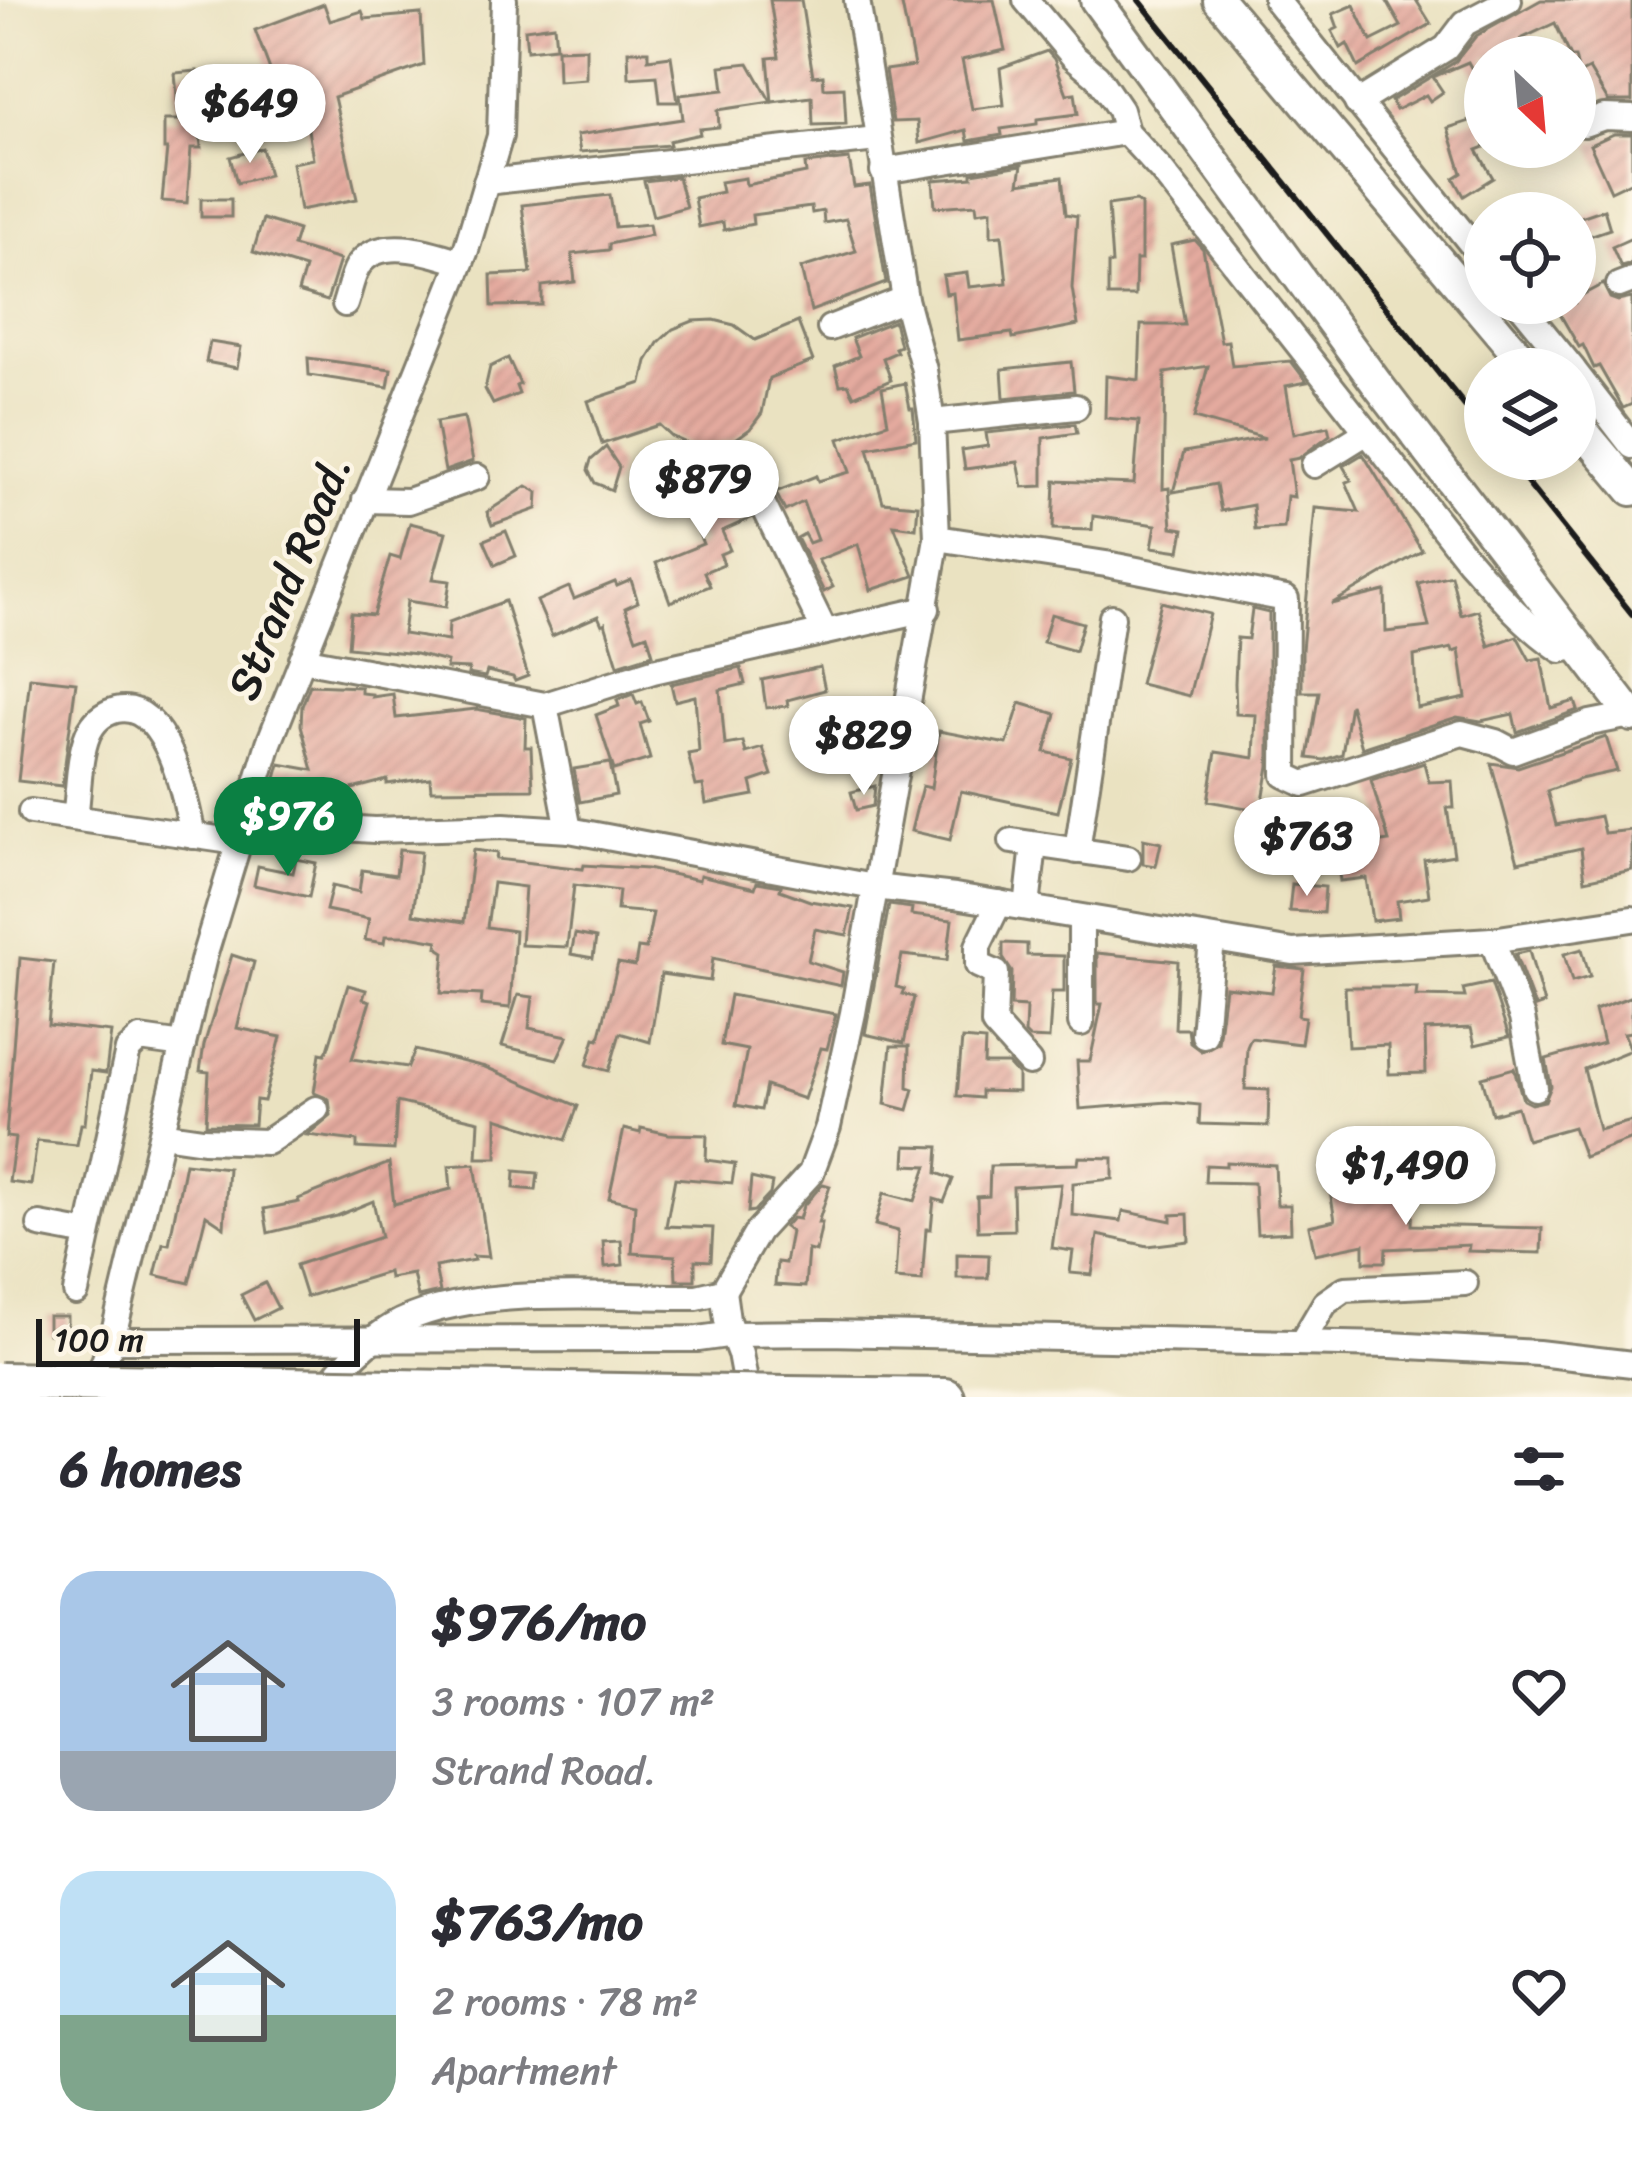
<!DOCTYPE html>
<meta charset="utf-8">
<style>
body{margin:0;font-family:Sriracha,sans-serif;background:#f7f7f7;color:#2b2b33;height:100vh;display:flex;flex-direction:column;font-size:45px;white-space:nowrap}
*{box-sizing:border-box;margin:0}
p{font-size:39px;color:#7c7c81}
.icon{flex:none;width:66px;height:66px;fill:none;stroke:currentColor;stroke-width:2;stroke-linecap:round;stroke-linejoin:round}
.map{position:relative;height:1397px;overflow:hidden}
.side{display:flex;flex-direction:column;background:#fff;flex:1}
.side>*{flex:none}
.needle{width:78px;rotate:154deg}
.tools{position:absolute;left:1464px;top:36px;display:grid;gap:24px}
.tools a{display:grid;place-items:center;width:132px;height:132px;border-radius:50%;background:#fff;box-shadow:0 6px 30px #0003;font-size:60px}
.scale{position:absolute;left:36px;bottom:30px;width:324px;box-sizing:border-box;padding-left:12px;border:6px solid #1c1c1c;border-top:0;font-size:33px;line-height:42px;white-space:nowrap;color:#1c1c1c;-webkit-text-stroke:9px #fcf5e5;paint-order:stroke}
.price{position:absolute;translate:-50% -102px;padding:0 27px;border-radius:42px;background:#fff;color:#222;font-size:39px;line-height:78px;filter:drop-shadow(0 3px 6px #0008)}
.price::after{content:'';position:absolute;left:50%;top:72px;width:36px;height:27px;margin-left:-18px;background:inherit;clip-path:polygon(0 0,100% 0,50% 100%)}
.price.active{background:#0b8043;color:#fff}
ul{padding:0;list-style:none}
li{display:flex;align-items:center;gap:36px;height:300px;padding:0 60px}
li span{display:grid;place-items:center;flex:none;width:336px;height:240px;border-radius:36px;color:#555}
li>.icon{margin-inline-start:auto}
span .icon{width:144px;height:144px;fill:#fffc;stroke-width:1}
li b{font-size:51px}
h2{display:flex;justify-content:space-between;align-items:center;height:144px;padding:0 60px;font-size:51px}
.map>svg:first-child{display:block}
.building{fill:url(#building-hatch);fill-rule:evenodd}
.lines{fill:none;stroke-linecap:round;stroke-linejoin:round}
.minor-casing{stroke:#837f6e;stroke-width:30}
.major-casing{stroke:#837f6e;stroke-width:36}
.highway-casing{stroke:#837f6e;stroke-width:42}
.minor{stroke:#fff;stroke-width:24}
.major{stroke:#fff;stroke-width:30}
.highway{stroke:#fff;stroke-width:36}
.rail{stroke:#1c1c1c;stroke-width:6}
.highway-bridge-casing{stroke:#837f6e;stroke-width:42;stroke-linecap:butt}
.highway-bridge{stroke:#fff;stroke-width:36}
.labels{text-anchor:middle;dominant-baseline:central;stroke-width:9;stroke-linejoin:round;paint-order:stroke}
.street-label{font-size:45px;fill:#1c1c1c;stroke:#fcf5e5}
</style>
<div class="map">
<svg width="1632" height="1397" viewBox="0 0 1632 1397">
<defs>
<pattern id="building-hatch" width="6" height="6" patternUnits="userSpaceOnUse" patternTransform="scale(3)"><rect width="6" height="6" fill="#e4aa9f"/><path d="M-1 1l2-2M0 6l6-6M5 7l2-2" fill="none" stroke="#c39288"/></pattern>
</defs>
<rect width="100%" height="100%" fill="#fcf5e5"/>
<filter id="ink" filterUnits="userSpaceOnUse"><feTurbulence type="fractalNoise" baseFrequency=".00833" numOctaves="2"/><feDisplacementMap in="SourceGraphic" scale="24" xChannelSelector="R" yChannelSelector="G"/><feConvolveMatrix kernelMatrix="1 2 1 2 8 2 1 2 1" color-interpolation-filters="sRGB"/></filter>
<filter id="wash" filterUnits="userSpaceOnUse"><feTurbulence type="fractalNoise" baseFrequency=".004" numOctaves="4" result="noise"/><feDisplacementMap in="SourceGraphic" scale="48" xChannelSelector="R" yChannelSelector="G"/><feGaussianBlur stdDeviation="2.7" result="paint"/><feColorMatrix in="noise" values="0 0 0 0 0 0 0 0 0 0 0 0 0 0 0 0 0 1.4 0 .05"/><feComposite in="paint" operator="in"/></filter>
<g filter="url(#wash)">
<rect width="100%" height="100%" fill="#eae2c1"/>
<g id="blocks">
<g class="building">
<polygon points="770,0 801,0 813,76 823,75 824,88 844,87 846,124 813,125 812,97 772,102 768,58 779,57"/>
<polygon points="901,0 994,0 1005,50 962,60 972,109 1004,105 1000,68 1047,51 1054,59 1067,94 1075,93 1078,114 1037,119 1037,124 1001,129 1002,135 968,141 966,130 919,143 917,121 893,122 885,70 914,66"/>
<polygon points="1386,0 1416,0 1431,24 1358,67 1347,44 1341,48 1332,31 1338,28 1333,14 1354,5 1371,41 1401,26"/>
<polygon points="1541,0 1632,0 1632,101 1608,101 1589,69 1579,74 1575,57 1571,57 1555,23 1521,39 1531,57 1485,57 1485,93 1468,62 1433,77 1443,92 1430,101 1426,95 1396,110 1391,101 1455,62 1476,36"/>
<polygon points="324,4 330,21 362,11 365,19 421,14 424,65 334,97 357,199 300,210 292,163 313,159 304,106 286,112 255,30"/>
<polygon points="554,25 556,47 527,50 525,29"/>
<polygon points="586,48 586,79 558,81 557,49"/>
<polygon points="628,51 648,51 648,59 671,56 678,102 660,102 657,76 629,78"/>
<polygon points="749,63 771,102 718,110 719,127 699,129 700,134 669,141 670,145 580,152 577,135 683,119 680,95 724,90 721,66"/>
<polygon points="197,71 201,148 191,148 187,203 162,201 167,149 164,149 164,120 179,120 175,73"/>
<polygon points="1485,116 1485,147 1477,150 1493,178 1464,196 1454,178 1462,173 1448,128"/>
<polygon points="1614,134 1632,134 1632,181 1611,191 1590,145"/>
<polygon points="262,148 269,175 237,183 230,157"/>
<polygon points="849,159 854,187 870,185 886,283 811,311 801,268 856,251 846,219 824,223 823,211 812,213 811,207 752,215 753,224 724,230 723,222 699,227 694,198 722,192 720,182 745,178 746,185 806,173 805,164"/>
<polygon points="1022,165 1019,183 1062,177 1066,214 1077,216 1072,288 1078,325 1013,338 1012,333 958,340 953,293 946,294 943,276 967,273 969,287 1007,283 1002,235 991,236 991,210 977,212 976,204 935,207 933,180 972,177 972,173"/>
<polygon points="678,177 686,207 653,216 644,181"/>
<polygon points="610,195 615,227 649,224 651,235 609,244 609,250 572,254 575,282 542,286 542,305 492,306 491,275 531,273 522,205"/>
<rect x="201" y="199" width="30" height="18"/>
<polygon points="1136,201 1141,205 1141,260 1136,260 1135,296 1108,296 1108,264 1112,264 1108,205"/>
<polygon points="1604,209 1610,229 1575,241 1575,219"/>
<polygon points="263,219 298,230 293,246 340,260 327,301 298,292 305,268 253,252"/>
<polygon points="1632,238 1632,264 1621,267 1612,247"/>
<polygon points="1195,240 1203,249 1221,342 1228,341 1232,366 1291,361 1307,382 1286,386 1294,434 1328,426 1330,435 1299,458 1289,460 1294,497 1287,496 1284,528 1255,530 1253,505 1221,511 1216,484 1173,492 1184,452 1265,438 1194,418 1208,366 1165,373 1163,489 1169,488 1172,527 1184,529 1180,551 1152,547 1156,525 1093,516 1092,530 1053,529 1055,481 1134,484 1139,421 1105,418 1106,376 1139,380 1141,325 1185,325 1171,245"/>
<polygon points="1603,284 1610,298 1618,301 1632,298 1632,404 1623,408 1599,366 1594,368 1583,345 1579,347 1557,309 1575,303 1575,299"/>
<polygon points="714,320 734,325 755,340 798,322 813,361 769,378 762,413 750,429 733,441 712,446 691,445 671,436 659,425 602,444 588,401 642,383 647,361 658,343 673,329 693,321"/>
<polygon points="894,321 900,346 895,348 897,352 883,358 891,380 854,396 848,384 840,385 835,366 859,356 852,338"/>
<polygon points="210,342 241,347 237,368 206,362"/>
<polygon points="308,358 391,369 388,387 309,375"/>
<polygon points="508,358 520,384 516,386 519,394 493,404 485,389 490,367"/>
<polygon points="1071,362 1074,391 1004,398 1002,369"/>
<polygon points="905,383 910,408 913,408 916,439 868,448 883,502 918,505 916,528 894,525 914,576 871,590 858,544 818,560 833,587 824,592 797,538 804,534 809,543 817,540 803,502 785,511 766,473 756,465 765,461 778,491 816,476 818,481 850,472 839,439 888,423 882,388"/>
<polygon points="464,417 473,461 445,471 436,422"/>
<polygon points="1075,424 1077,433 1043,438 1043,486 1023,487 1018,462 965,469 962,450 988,446 986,433"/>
<polygon points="606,447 619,467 612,490 595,483 588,470 591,460"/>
<path d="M1363,454l59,97 -91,53 54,-13 1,41 43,-5 -11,-44 33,-8 10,40 17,-5 11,36 28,-10 13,24 11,-2 10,50 24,-7 3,9 -61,22 -4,-18 -32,7 -24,-4 -95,31 -12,-44 -8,50 -18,6 -16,-2 11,-66h-17v-42l13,-142 44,4 -13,-30 5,-2 -8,-14zM1452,648l1,4 6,-2 7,48 -49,10 -3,-52z"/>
<polygon points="735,482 751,518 722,531 730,550 720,554 724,564 704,572 710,586 670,602 656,563 703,544 687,505"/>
<polygon points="527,486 538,492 537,509 492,525 487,512"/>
<polygon points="410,523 446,532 433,579 450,581 446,607 407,601 403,634 448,641 449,622 505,601 528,676 515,681 513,677 487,671 485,677 468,674 469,669 446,668 447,662 416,654 348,647 351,613 373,615 390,556 400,559"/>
<polygon points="506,531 516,556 495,565 484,540"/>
<polygon points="631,580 638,602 625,608 636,638 647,634 653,654 618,665 605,623 602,625 598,616 552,636 537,601 569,587 574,599 615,582 617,586"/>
<polygon points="1161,602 1210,614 1189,696 1140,684"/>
<polygon points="1252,609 1269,613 1269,766 1258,829 1247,808 1208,801 1216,752 1254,758 1256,715 1236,714 1235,683 1237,638 1248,639"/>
<polygon points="1051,614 1083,623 1075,651 1043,642"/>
<polygon points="820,667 825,690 787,700 788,706 766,708 762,680"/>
<polygon points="741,668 745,684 720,690 725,745 743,742 746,753 763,748 772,775 751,782 754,795 706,804 703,785 696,786 688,754 699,752 695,696 675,701 671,684"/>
<polygon points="30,677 76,682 62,786 18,781"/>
<polygon points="310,685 361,687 361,693 372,694 372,697 393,694 396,718 476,709 526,718 525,747 531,747 533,789 431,790 430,778 387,784 387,780 294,804 270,800 280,764 313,770 301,725 302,706"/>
<polygon points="633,694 637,704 642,702 649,721 640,724 650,759 614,770 596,715 619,706 617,700"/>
<polygon points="1020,703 1056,714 1045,752 1071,758 1058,812 961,791 950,840 911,831 922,786 931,788 939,731 1007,744"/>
<polygon points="1606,737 1617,771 1580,779 1547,791 1556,825 1600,816 1604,833 1632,830 1632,870 1585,880 1581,848 1518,862 1491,763 1518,767"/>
<polygon points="610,763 616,795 580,802 574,769"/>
<polygon points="1424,763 1429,782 1452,781 1454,808 1447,808 1454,855 1424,860 1429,896 1397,901 1399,918 1372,921 1366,878 1340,881 1336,848 1389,841 1371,780"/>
<polygon points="875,786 873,806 856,810 851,792"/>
<polygon points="1143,839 1161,843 1156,866 1143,864"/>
<polygon points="399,850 421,852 413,914 464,922 473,850 497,853 496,859 524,862 583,869 584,865 647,869 699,880 700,875 755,888 757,882 781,886 780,890 810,901 853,908 847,935 815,929 808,961 843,972 841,986 713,958 710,981 661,974 650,1042 620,1033 609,1071 587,1065 595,1038 599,1039 618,963 635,966 638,948 646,949 653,913 617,910 619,891 574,885 567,947 521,945 525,887 493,883 487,927 515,931 510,1008 481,1005 482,995 441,993 445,952 437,947 438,941 410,936 385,936 384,943 365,940 369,919 326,910 332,886 359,892 362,870 396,875"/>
<polygon points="296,859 316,863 309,897 254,885 258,866 293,873"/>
<polygon points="1292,884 1325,887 1323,913 1289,911"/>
<polygon points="889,905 912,908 911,915 952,920 947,960 902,955 896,987 904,989 902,994 914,997 904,1043 865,1034"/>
<polygon points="575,934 596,938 593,958 571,954"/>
<polygon points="1003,943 1027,944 1027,955 1064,956 1064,992 1052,992 1049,1039 1029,1038 1025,1034 1026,1007 1011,1006 1012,972 1003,958"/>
<polygon points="1582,949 1590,977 1572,982 1564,954"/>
<polygon points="1529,951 1544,1004 1535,1007 1515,954"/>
<polygon points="1097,953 1178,961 1175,1029 1188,1029 1190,1043 1201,1051 1218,1043 1225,987 1272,992 1276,966 1304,969 1298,1016 1305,1017 1301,1044 1251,1038 1247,1047 1245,1089 1269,1090 1268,1126 1199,1124 1200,1105 1168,1102 1080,1109 1077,1061 1090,1061 1102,1004 1097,1004"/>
<polygon points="232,955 254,962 237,1028 281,1037 264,1101 256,1100 254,1125 206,1124 209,1072 200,1071 204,1045"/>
<polygon points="20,958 54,962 48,1025 111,1032 106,1073 91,1071 85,1124 81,1124 77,1145 37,1141 31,1185 9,1182 15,1138 6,1137"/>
<polygon points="1491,983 1509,1037 1475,1045 1471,1028 1425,1030 1426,1073 1389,1074 1388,1045 1348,1047 1345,987 1417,987 1416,996 1465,997 1463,989"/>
<polygon points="348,985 366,990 363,999 370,1001 352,1059 408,1067 415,1050 485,1067 578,1106 565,1140 497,1118 497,1158 477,1158 479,1121 397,1102 394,1150 357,1148 357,1141 307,1135 331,1115 329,1099 314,1093 320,1053 325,1054 328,1049"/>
<polygon points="518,995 533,997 529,1028 568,1036 557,1059 502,1046"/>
<polygon points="730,995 836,1014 827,1049 821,1048 804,1099 766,1086 761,1110 736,1105 747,1050 721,1045"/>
<polygon points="1632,996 1632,1032 1624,1033 1631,1050 1584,1069 1599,1130 1632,1121 1632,1139 1584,1157 1573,1127 1527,1140 1517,1107 1492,1114 1482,1077 1514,1068 1523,1100 1531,1104 1545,1101 1551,1086 1546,1059 1603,1043 1595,1010"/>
<polygon points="962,1039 985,1041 984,1064 1008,1064 1018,1075 1018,1092 981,1091 981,1098 957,1096"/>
<polygon points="891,1046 909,1046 908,1087 914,1089 908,1110 885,1104"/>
<polygon points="641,1128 669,1134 707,1135 706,1160 735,1164 732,1183 675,1178 666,1226 713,1228 711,1261 695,1260 695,1280 676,1280 675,1256 632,1253 635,1204 609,1198 624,1129 640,1133"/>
<polygon points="906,1146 939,1147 937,1173 953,1179 944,1202 934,1199 931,1229 926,1229 922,1281 895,1279 898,1231 875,1225 884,1193 915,1201 927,1166 905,1165"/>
<polygon points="1079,1157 1113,1158 1113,1179 1073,1183 1072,1215 1121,1221 1123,1211 1171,1221 1171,1215 1188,1214 1189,1241 1148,1246 1098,1235 1092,1275 1070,1273 1073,1251 1052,1248 1061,1184 1013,1187 1014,1230 978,1231 977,1197 989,1196 990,1166 1078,1164"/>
<polygon points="1226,1162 1275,1165 1277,1205 1290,1205 1291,1232 1257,1234 1254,1183 1205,1182 1206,1165 1226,1166"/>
<polygon points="185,1163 228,1168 224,1227 206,1215 189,1283 155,1275 163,1243 169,1244"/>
<polygon points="389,1163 394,1204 451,1189 449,1166 475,1164 489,1257 473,1256 474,1260 435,1267 440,1292 418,1297 413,1274 389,1278 388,1272 306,1297 296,1265 381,1237 373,1201 337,1216 268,1233 264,1209 299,1202 298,1199"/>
<polygon points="515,1171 538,1173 536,1190 514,1188"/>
<polygon points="1345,1177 1348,1195 1413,1194 1412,1225 1542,1228 1541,1253 1468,1251 1469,1245 1386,1249 1385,1262 1364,1262 1364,1244 1315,1254 1309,1226 1335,1220 1328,1180"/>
<polygon points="751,1178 772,1183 770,1194 754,1211 748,1212"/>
<polygon points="823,1184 830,1186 818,1223 822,1223 816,1252 808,1250 805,1287 775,1285 777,1262 785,1263 791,1232 784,1227 792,1218 799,1219 803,1206"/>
<polygon points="621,1240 623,1265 605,1267 603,1241"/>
<polygon points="957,1254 989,1255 988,1278 957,1278"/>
<polygon points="265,1283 278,1308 254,1320 241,1295"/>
<rect x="48" y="1316" width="19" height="18"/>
</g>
</g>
</g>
<g filter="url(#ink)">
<use href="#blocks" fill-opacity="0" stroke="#837f6e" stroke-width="3"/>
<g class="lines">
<defs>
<g id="minor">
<path d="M1026,0l47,56 24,20 23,34 6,22 35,38 307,390c29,33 56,65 93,90l17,-4"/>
<polyline points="1276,0 1485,261"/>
<polyline points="1357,103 1446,48 1465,23 1509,0"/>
<polyline points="1584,124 1604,117 1632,118"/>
<polyline points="883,171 1126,132"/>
<polyline points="486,182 877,139"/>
<polyline points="1619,285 1632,280"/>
<polyline points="1519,303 1573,369"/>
<path d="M345,304c4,-12 7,-28 13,-38 21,-32 75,-13 103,-4"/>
<polyline points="830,328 905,299"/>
<polyline points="1575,372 1632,446"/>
<polyline points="932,422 1076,407"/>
<polyline points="1314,465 1367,432"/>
<polyline points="751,480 825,632"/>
<polyline points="365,500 408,501 477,477"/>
<polyline points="937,538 1106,564 1286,599 1285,775 1304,784 1462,733 1496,742 1513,751 1590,723 1631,715"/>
<polyline points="302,659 545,705 653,671 927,609"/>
<polyline points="545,705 569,830"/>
<polyline points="31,812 238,842"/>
<path d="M75,818c4,-26 3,-60 13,-84 6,-13 14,-20 28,-24 51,-11 70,90 77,126"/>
<polyline points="248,822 374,830 504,826 569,830 874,887 955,896 1293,952 1492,940 1632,919"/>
<polyline points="1012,841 1128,858"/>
<polyline points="1077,851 1112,617"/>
<polyline points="999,903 978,946 978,965 996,973 994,1024 1029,1063"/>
<polyline points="1027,907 1034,845"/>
<polyline points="1492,940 1522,1018 1535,1088"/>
<polyline points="1081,1023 1081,918"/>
<polyline points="1204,1035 1212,939"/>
<polyline points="162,1134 203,1140 267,1142 316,1109"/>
<polyline points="40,1225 88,1234"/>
<polyline points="723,1291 727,1320 740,1354 748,1397"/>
<polyline points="76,1292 128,1050 140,1039 183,1045"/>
<polyline points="112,1340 698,1339 734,1334 827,1333 1390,1345 1538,1353 1632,1364"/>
<polyline points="1302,1342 1325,1303 1345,1289 1465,1283"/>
<path d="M323,1391c19,-24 41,-48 68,-64 75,-44 219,-29 306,-30l26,-6 35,-60 53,-58 17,-46 25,-114 84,-475 -5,-116 -8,-52 -19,-71 -48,-299"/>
<polyline points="92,1394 112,1340 204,957 269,743 466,250 500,136 504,0"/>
</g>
<g id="major">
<polyline points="1096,0 1377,384 1632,716"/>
<polyline points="1219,0 1530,369"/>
<polyline points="1575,422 1632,490"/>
</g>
<polyline id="highway" points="787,1395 946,1397"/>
</defs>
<use href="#minor" class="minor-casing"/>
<use href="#major" class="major-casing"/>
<use href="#highway" class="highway-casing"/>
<use href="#minor" class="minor"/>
<use href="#major" class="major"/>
<use href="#highway" class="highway"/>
<g class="rail">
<polyline points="1139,0 1485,431"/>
<polyline points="1508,459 1632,614"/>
</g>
<defs>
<polyline id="highway-bridge" points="0,1381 787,1395"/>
</defs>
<use href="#highway-bridge" class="highway-bridge-casing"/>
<use href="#highway-bridge" class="highway-bridge"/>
</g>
</g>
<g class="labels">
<g class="street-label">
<text transform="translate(289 577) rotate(-68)">Strand Road.</text>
</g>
</g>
</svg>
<div class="tools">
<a><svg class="needle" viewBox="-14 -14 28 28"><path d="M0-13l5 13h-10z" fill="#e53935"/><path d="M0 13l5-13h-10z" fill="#7c7c81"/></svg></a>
<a><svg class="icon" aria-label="locate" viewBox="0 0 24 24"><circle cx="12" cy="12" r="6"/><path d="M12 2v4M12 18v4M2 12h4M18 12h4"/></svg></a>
<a><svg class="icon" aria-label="layers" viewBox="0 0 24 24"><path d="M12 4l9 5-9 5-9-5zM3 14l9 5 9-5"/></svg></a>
</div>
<div class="scale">100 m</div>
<b class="price" style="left:250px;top:166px">$649</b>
<b class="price" style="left:704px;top:542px">$879</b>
<b class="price" style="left:864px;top:798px">$829</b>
<b class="price active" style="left:288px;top:879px">$976</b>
<b class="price" style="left:1307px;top:899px">$763</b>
<b class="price" style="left:1406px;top:1228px">$1,490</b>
</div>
<section class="side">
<h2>6 homes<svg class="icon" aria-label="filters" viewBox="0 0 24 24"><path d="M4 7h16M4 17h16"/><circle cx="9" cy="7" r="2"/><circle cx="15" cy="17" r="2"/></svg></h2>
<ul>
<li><span style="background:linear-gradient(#a9c7e8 75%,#9aa5b1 0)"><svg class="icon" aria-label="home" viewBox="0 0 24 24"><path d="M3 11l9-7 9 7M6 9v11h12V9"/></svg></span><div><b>$976/mo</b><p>3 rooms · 107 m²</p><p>Strand Road.</p></div><svg class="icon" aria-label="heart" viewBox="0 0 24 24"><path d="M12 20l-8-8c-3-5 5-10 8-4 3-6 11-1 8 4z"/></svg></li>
<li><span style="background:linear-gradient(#bfe0f5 60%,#7fa58c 0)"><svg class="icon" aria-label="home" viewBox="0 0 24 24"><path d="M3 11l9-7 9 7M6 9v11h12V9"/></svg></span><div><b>$763/mo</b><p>2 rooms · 78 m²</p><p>Apartment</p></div><svg class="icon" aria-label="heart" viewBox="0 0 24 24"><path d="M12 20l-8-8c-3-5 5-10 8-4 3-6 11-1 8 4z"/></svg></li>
</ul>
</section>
